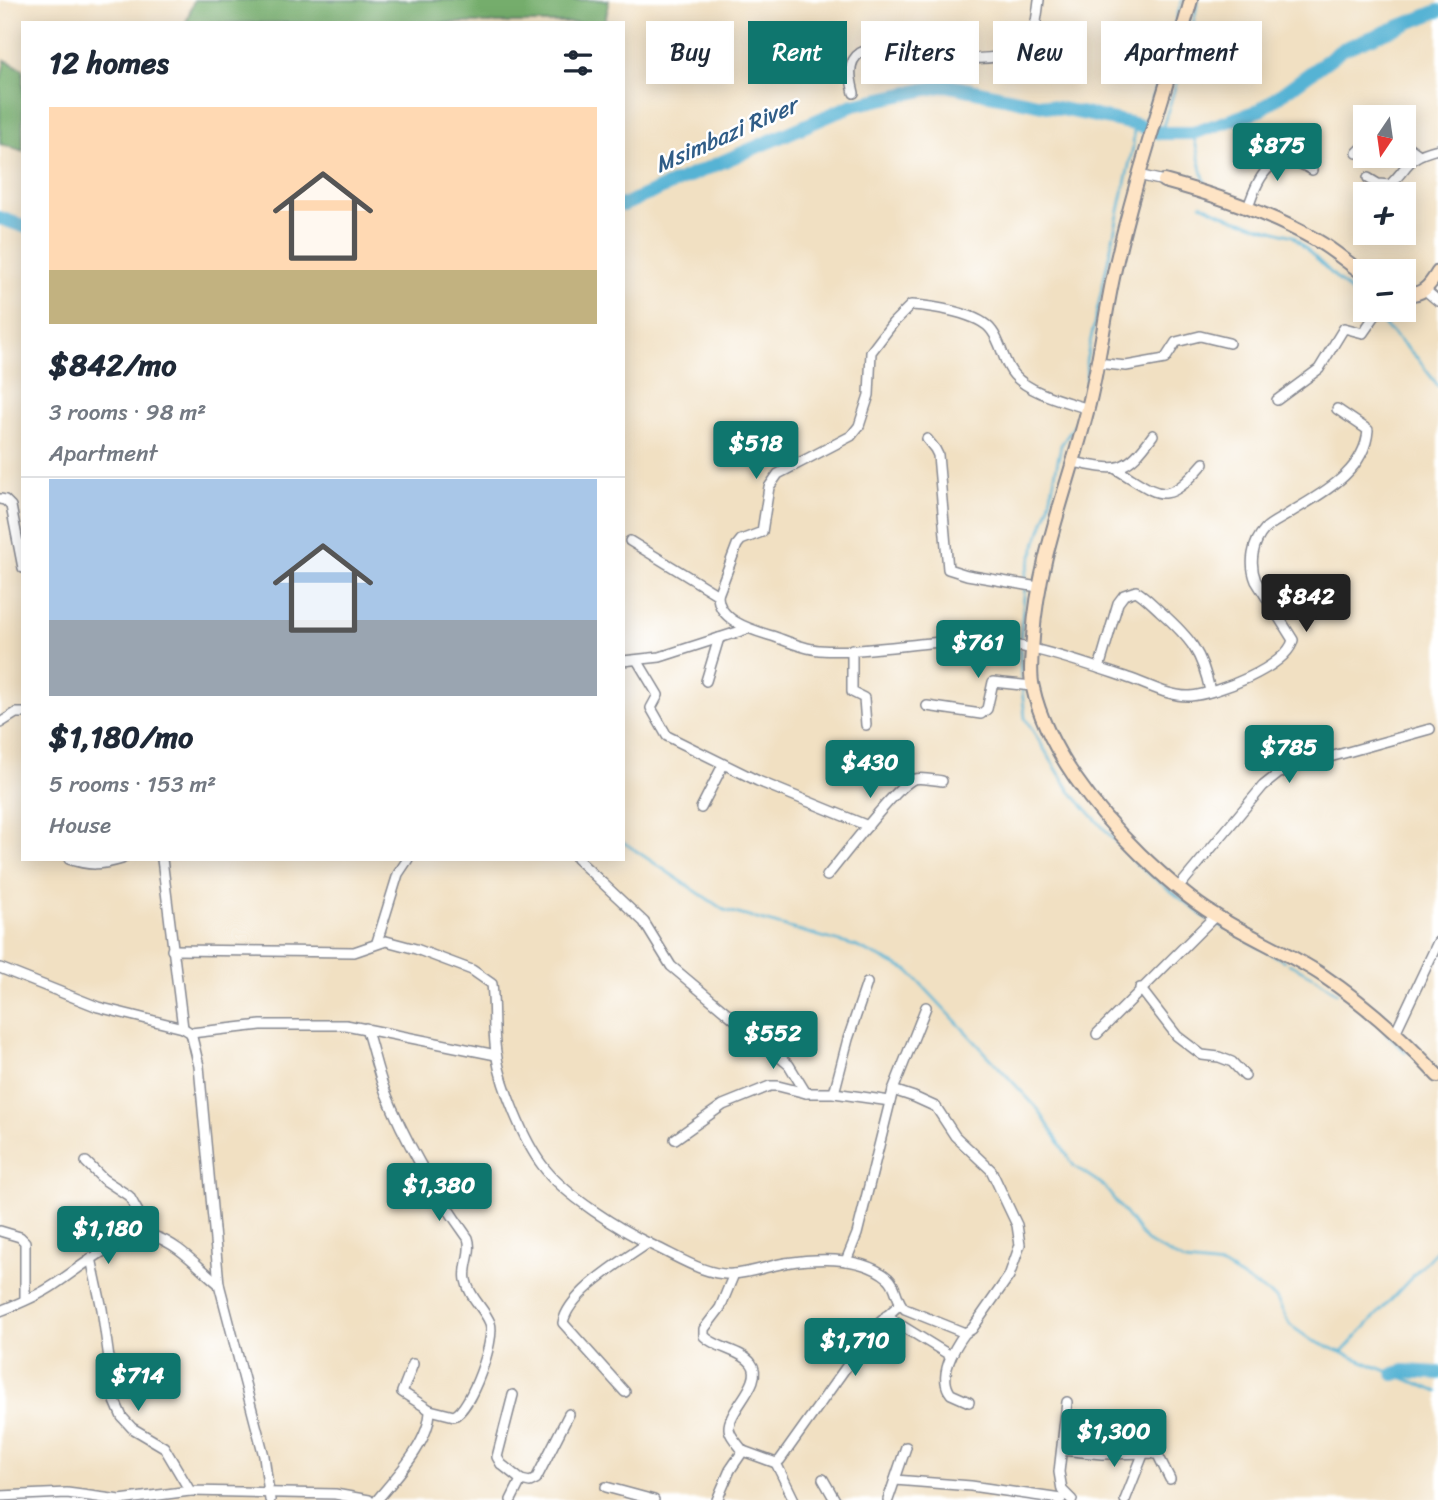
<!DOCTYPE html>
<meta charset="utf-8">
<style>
body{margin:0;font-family:Sriracha,sans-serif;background:#f2f2f3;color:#1f2937;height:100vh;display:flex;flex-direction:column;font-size:26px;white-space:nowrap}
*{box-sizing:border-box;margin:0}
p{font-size:23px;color:#747a83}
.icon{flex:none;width:38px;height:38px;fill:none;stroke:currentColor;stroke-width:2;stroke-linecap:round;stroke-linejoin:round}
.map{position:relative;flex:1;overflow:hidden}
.side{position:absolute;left:21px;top:21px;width:604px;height:840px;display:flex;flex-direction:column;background:#fff;border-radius:0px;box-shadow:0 4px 18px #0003}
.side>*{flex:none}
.hud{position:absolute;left:646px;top:21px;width:665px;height:63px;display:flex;gap:14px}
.needle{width:46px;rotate:193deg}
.controls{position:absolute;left:1353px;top:105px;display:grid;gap:14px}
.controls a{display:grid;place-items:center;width:63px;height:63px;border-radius:0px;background:#fff;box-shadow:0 4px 18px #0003;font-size:35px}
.price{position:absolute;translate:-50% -60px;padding:0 16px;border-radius:7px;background:#0f766e;color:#fff;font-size:23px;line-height:46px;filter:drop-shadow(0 2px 4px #0008)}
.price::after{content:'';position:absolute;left:50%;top:42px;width:21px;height:16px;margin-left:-10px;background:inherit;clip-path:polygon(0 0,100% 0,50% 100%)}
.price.selected{background:#222;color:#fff}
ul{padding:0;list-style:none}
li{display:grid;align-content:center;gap:14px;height:371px;padding:0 28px}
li+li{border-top:2px solid #e0e1e3}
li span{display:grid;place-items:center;height:217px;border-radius:0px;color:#555}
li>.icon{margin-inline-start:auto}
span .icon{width:126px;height:126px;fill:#fffc;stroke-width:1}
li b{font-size:30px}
h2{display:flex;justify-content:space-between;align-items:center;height:84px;padding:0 28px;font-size:30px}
.chip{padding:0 24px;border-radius:0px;background:#fff;box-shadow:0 4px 18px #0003;font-size:24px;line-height:63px}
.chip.selected{background:#0f766e;color:#fff}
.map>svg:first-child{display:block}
.forest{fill:#74ad6c;stroke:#486e65;stroke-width:2}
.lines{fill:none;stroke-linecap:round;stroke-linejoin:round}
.stream{stroke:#56b3d4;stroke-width:2.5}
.river{stroke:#56b3d4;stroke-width:14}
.street-casing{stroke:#868890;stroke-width:12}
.secondary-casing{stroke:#868890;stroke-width:16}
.street{stroke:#fff;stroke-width:9}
.secondary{stroke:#fee4c5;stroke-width:12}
.labels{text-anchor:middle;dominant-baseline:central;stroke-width:5;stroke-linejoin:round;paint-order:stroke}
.water-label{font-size:23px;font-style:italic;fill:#305d87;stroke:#fff}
</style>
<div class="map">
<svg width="1438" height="1500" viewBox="0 0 1438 1500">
<rect width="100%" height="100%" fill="#fff"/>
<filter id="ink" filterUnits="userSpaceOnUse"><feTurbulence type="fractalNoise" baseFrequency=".0143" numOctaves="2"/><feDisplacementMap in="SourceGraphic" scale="14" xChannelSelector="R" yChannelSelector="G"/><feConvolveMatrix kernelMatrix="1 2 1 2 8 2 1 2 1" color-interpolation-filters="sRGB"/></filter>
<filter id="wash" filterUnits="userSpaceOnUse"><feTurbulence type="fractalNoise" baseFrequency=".00686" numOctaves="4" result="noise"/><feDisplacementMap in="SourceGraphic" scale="28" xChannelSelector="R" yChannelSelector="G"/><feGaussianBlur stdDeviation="1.57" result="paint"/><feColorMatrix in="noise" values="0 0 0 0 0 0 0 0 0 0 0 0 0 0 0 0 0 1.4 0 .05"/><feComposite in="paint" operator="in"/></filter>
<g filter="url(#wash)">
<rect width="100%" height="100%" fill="#f1e0c2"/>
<g class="forest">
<polygon points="194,0 609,0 605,23 186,23"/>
<polygon points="5,60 23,69 23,151 0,144 0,83"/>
</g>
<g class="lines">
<g class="stream">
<polyline points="1143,128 1182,0"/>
<polyline points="1161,133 1191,35 1198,0"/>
<polyline points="1193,133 1206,187"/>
<polyline points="1201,204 1231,218 1293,236 1365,306"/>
<polyline points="1377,318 1418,359 1438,386"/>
<polyline points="1087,390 1086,361 1133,147 1134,124"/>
<polyline points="1020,643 1026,573 1048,510 1061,445 1079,419"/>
<polyline points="1020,649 1021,681"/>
<polyline points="1022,688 1025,718 1070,791 1135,863 1207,919"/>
<polyline points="623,842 724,910 855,946 909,971 1038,1109 1074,1166 1103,1185 1147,1242 1185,1262 1223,1266 1276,1298 1290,1325 1311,1340 1438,1392"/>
<polyline points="1213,922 1226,929"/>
<polyline points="1247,940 1284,961"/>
<polyline points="1289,964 1313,976 1337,993"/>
<polyline points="1385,1032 1406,1052"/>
<polyline points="1343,1351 1438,1249"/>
</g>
<g class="river">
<polyline points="623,205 853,105 946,85 1134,124 1161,133 1193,133 1260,110 1343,49 1438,11"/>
<polyline points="0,218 23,226"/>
<polyline points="1394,1374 1404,1371 1438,1373"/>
</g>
</g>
</g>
<g filter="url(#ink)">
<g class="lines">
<defs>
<g id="street">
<path d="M854,93c-3,-12 -8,-31 6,-40 11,-6 30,-1 43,0 28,4 101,13 122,-7 11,-11 12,-31 14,-46"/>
<polyline points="1404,144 1418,154"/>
<polyline points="1357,153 1365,145"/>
<polyline points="1138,175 1164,181"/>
<path d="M1368,178l10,6 12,1c21,-21 16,-28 48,-36"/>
<path d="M1248,208c11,-35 26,-62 64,-38"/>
<polyline points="1425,290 1438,301"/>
<polyline points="1097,363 1126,366 1165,359 1176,342 1200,336 1229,343"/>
<polyline points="1277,400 1319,369 1344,328 1363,333 1379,310"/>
<path d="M1088,409c-23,-8 -57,-15 -74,-34 -11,-12 -12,-31 -22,-44 -12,-18 -61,-25 -81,-26l-18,18 -22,29 -2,43 -10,31 -8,10 -73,38 -9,13 -7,45 -21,8 -4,5 -19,50c0,28 39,36 60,43 13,5 27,11 41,12 46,3 93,-7 138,-9 58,-3 117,19 171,37 19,6 41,19 62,18 26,-2 97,-29 103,-56l-37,-59c-7,-17 -4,-38 9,-52 6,-6 16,-10 23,-15 32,-20 77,-41 80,-84l-31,-21"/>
<polyline points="927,439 935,449 938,455 948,569 967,575 1038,587"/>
<path d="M1073,462c45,9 52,12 80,-27"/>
<path d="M1116,469c45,27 49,39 88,-6"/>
<polyline points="0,499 5,500 11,506 23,568"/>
<polyline points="630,541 718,595"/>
<polyline points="852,649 852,692 864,698 866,725"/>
<polyline points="637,660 658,695 651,708 667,736 758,781 868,826"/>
<polyline points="623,661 660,657 747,629"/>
<path d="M1099,668l19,-65 6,-8 12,-4c9,5 17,14 25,21 29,26 41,40 49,79"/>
<polyline points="706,681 719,638"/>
<polyline points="927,706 981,714 987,709 993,682 1032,686"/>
<polyline points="0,723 16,713 23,713"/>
<polyline points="701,808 723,765"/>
<path d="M69,859c20,7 33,6 53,0"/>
<polyline points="162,859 183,1028"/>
<polyline points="577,859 644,922 671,966 789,1065 806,1093"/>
<path d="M827,876c15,-18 70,-91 87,-97 8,-2 20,1 28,2"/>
<polyline points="1178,888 1263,786 1278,774 1294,767 1430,729"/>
<polyline points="377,942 398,874 408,859"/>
<path d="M172,950l182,2 32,-11 30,8 56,21 20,14c3,24 0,50 5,74 5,30 27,83 45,107 22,30 78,65 112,81 24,11 52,30 79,28 18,-1 35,-8 52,-11 32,-5 77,-7 103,15 10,9 7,22 17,31l60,24 7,-4 37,-53 11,-31 -3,-20 -26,-55 -36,-34 -19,-29 -22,-10 -21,-7"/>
<polyline points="0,968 98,1007 183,1028 191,1033 261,1025 346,1025 496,1055"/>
<polyline points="1140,988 1177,1036 1202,1055 1219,1057 1232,1062 1245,1076"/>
<path d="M366,1028c7,21 11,43 19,63 21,53 50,101 83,147 5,14 -5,28 -2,42 3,17 18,28 24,43 6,16 -19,86 -36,93l-24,-6"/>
<polyline points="191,1033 199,1066 219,1284 264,1456 270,1500"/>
<polyline points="1395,1033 1438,942"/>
<polyline points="1097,1034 1215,916"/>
<polyline points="834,1093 848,1039 867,983"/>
<polyline points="675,1139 723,1105 770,1086 778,1086 806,1093 834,1093 890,1101"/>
<polyline points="86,1162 103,1179 129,1196 151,1235"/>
<polyline points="0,1231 20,1237 25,1242 25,1299"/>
<polyline points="91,1258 102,1309 115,1401 122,1417 132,1428 164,1447 190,1491 335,1494 369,1500"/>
<polyline points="846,1261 857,1234 893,1090 926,1007"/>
<path d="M734,1274l-14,34 -16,21v7c13,13 37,14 47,27 15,18 -23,47 -22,65 0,7 9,16 14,23"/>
<path d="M0,1311c18,-7 38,-15 54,-26 22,-14 72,-57 99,-49 25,7 46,32 66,48"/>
<polyline points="886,1316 951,1356"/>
<path d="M965,1333c-11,15 -28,44 -14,61l18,8"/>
<path d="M625,1392l-62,-69c5,-30 61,-63 85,-80"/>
<polyline points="1067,1402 1059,1472 1062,1490 1072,1500"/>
<polyline points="1062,1450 1102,1454 1151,1453 1158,1455 1170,1479"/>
<polyline points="776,1463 794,1500"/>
<polyline points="823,1479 835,1500"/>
<polyline points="521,1480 530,1482 536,1479 569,1414"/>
<polyline points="895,1480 971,1486 1061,1499"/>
<polyline points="606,1487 654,1500"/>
<polyline points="0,1496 67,1493 120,1500 190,1491"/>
<path d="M377,1500c19,-23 53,-58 53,-90l-28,-18 11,-28"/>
<polyline points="511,1500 521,1480 501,1464 497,1457 513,1395"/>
<polyline points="717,1500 730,1470 743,1451 776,1463 780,1460 874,1328 900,1304"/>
<polyline points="888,1500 906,1447"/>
<polyline points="1125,1500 1144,1452"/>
</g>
<g id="secondary">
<path d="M1191,0c-25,91 -57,180 -77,273 -10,46 -15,93 -27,139 -19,75 -49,147 -54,225 -1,17 -4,35 0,51 13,60 64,124 107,166 23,22 48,45 75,61 34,22 72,37 107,60 43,29 81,63 116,101"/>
<path d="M1164,181c52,14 105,32 152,59 18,10 33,24 49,35"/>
<path d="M1404,294c18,2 25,-7 34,-22"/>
</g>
</defs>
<use href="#street" class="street-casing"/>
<use href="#secondary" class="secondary-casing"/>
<use href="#street" class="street"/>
<use href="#secondary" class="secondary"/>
</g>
</g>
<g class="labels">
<g class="water-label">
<text transform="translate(726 135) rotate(-24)">Msimbazi River</text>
</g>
</g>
</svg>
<div class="controls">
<a><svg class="needle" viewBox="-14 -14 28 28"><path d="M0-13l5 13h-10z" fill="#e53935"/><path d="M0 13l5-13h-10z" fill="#747a83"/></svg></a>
<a>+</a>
<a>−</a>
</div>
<b class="price" style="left:1277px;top:183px">$875</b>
<b class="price" style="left:756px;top:481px">$518</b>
<b class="price selected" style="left:1306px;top:634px">$842</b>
<b class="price" style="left:978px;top:680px">$761</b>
<b class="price" style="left:1289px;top:785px">$785</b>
<b class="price" style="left:870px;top:800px">$430</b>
<b class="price" style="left:773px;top:1071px">$552</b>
<b class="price" style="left:439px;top:1223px">$1,380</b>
<b class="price" style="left:108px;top:1266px">$1,180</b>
<b class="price" style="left:855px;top:1378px">$1,710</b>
<b class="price" style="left:138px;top:1413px">$714</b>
<b class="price" style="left:1114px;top:1469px">$1,300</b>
<div class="hud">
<a class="chip">Buy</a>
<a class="chip selected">Rent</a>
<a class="chip">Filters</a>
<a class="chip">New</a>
<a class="chip">Apartment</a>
</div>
<section class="side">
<h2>12 homes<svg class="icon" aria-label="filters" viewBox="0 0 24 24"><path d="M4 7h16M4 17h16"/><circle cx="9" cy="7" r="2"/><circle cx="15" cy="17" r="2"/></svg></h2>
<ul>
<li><span style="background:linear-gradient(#ffd9b3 75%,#c2b280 0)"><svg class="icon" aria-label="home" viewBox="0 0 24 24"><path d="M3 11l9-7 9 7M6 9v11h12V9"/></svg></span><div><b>$842/mo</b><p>3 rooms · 98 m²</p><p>Apartment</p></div></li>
<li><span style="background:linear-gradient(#a9c7e8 65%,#9aa5b1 0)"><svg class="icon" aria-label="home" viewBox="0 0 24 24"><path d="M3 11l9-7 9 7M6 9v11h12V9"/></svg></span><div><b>$1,180/mo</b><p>5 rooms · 153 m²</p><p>House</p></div></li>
</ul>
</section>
</div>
